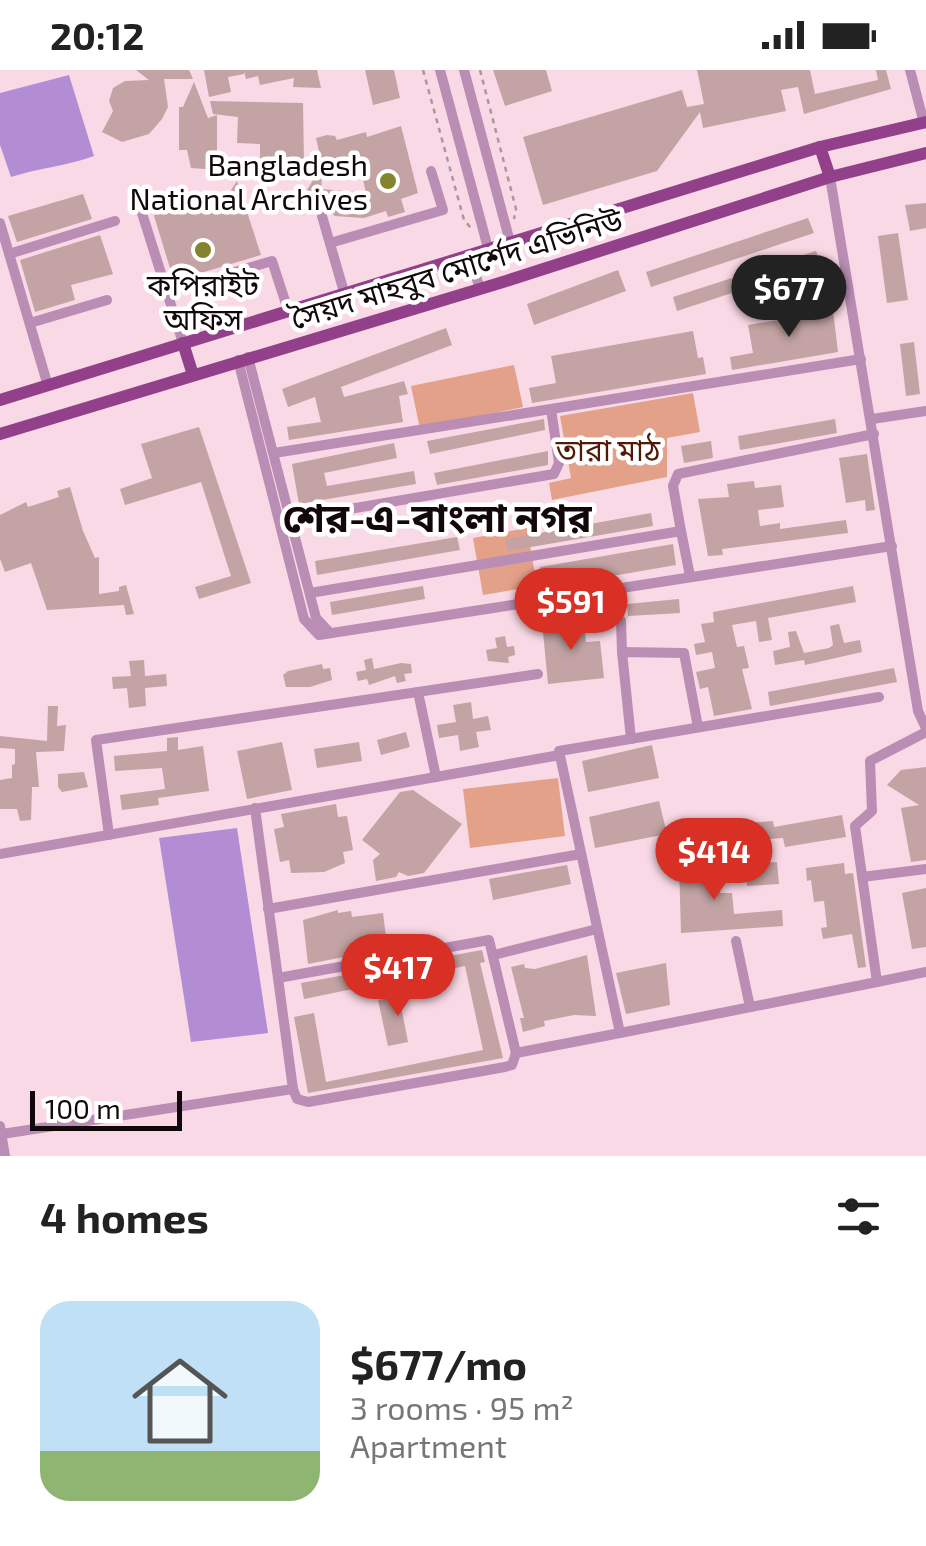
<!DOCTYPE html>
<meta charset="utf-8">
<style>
body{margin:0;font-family:"Exo 2","Noto Sans Bengali",sans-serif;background:#f2f2f2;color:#222;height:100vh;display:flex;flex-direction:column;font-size:38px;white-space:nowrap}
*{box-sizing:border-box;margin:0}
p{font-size:32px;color:#767676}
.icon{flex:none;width:55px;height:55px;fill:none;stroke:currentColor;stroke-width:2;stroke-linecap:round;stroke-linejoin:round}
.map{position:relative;height:1086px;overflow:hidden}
.side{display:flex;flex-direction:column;background:#fff;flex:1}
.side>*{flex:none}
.scale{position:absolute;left:30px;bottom:25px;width:152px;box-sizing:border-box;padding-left:10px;border:5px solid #12080c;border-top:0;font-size:28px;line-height:35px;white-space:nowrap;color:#12080c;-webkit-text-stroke:8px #fff;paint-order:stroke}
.price{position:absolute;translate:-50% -85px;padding:0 22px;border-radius:35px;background:#d93025;color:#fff;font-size:32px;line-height:65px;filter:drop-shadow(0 2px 5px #0008)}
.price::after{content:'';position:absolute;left:50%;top:60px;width:30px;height:22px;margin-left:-15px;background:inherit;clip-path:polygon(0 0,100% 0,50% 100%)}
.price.current{background:#222;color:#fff}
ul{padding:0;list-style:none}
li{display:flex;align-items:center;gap:30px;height:250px;padding:0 40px}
li span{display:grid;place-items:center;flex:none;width:280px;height:200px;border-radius:30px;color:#555}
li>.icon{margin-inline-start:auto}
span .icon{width:120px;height:120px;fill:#fffc;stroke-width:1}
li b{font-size:42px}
h2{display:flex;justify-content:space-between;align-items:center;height:120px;padding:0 40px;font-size:42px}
.status{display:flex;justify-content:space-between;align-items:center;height:70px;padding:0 50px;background:#fff;direction:ltr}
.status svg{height:28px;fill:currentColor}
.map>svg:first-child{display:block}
.green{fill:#e4a189}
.water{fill:#b38dd4}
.building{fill:#c3a3a3;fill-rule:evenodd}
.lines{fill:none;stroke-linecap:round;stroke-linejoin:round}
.path{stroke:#ae959f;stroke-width:2.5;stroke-dasharray:5 5;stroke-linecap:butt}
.minor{stroke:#ba8db4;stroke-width:10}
.major{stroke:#92408a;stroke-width:12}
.poi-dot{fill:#85842e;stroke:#fff;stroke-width:4}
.labels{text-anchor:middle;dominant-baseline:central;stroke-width:9;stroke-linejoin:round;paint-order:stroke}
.poi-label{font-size:30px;fill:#12080c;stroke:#fff;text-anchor:end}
.street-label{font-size:30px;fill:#12080c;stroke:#fff}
.park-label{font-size:30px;fill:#4f1b07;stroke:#fff}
.district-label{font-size:40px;font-weight:bold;fill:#12080c;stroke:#fff}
</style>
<div class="status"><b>20:12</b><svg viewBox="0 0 49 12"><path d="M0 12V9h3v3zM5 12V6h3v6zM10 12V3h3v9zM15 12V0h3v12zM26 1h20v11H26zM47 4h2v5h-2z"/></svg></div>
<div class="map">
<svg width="926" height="1086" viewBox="0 0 926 1086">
<rect width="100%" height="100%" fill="#f9d9e5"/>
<g class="green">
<polygon points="514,295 523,337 420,359 411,316"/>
<polygon points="693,323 700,362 667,368 667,407 552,430 549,413 571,408 560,346"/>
<polygon points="527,458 537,516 483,525 473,468"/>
<polygon points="558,708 565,766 470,778 463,719"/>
</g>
<g class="water">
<path d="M69,5l25,81c-28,10 -55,12 -83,21l-11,-32v-52z"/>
<polygon points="237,758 268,963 191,972 159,768"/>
</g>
<g class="building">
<polygon points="136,0 189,0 193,9 164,9 168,37 162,49 149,64 122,72 102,62 113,41 109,31 113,18 125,11 149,10"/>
<polygon points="204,0 317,0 321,18 293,17 294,8 260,15 258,6 246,9 244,1 244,4 228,7 231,22 209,27"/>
<polygon points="365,0 394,0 400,28 373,35"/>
<polygon points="493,0 546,0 552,21 505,36"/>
<polygon points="697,0 810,0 815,24 878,10 876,0 886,0 891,19 804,44 798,17 781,20 786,41 703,58 700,42 657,101 543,135 523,67 682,20 687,37 704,34"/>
<path d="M194,12l14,36 9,-3v41h5v4l38,1v-17l-23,-1 1,-26 -25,-3 -3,-13 93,2 1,61 18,1 -6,-27 11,-3 8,1 2,4 29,-8 1,5 34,-11 17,67 -17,6 4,13 -17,5 -2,-6 -22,7 -29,-2 -12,-9 -9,5 -9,-2 3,-7 -6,-5 13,-21 -124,-9 -4,-18h-8v-43h4zM360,96l6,27 -44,-4 -1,-15z"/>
<polygon points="237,111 261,185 174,211 154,146 165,130 178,138 229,123"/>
<polygon points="83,124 92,149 17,172 8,146"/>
<polygon points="926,133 926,158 910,161 905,135"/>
<polygon points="808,148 814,163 651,217 646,202"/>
<polygon points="898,163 908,230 887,233 878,166"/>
<polygon points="100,165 113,204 71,215 75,230 35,242 20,190"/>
<polygon points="816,181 821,194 677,241 673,227"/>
<polygon points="618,200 626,221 534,255 527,234"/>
<polygon points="833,241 838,282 732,300 730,287 753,283 748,255"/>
<polygon points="446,258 452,275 341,317 344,327 404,311 408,324 399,326 403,352 289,370 287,357 321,352 315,327 288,337 282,319"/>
<polygon points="693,261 698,288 703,287 706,304 532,333 529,318 556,313 551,286"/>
<polygon points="914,272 920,324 906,326 900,274"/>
<polygon points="544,349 545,360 430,384 427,371"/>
<polygon points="835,349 837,363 740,380 738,366"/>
<polygon points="199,357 251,513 199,529 195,517 231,506 201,412 125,435 120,419 152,408 141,374"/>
<polygon points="711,371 713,388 684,393 681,376"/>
<polygon points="394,373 397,388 324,403 327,416 414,401 416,414 299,434 292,394"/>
<polygon points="548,381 548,395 437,415 434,403"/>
<polygon points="867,384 875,440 866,441 865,430 846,433 839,388"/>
<polygon points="754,411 755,418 781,415 784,437 758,440 760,456 780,453 780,459 846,450 848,463 722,479 723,485 708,486 698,429 729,427 727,414"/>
<polygon points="70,417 83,461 95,488 99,487 99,524 119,521 119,517 126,515 134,544 126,545 124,535 47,540 31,493 5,502 0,489 0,445 26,432 28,437 59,427 57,421"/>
<polygon points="651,443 653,456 508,481 506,469"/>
<polygon points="457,467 460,480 317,505 315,491"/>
<polygon points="673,474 676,495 543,518 540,497"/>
<polygon points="423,516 425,529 332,545 330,532"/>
<polygon points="853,516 856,532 768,548 772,570 759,572 756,551 732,555 737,577 744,576 749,598 742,599 752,639 714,646 708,617 700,619 696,602 715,598 712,582 696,585 694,574 705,572 701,554 714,552 713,542"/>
<polygon points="679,529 680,543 628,546 627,534"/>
<polygon points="583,548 586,572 600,571 604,608 548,614 542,552"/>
<polygon points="839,554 844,573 860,570 862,582 805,595 804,590 775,595 773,581 790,577 788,562 796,561 804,583 829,578 833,575 830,556"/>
<polygon points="505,566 507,577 514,576 515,585 508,587 509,593 488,591 486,580 497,578 495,568"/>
<polygon points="372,588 374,599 401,593 411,594 412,603 404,604 406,611 397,613 395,606 369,615 367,609 358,611 356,602 366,600 364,590"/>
<polygon points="144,590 145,606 166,604 167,616 145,618 146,636 129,638 127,618 113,619 112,607 131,606 129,591"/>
<polygon points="322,594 323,599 330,598 332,610 310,617 286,617 283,605 288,601"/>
<polygon points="894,598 897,612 770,636 768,622"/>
<polygon points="471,632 473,649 488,646 491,660 476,662 479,677 460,681 458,665 439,668 437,655 456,652 453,635"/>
<polygon points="48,636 58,636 57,656 66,655 64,681 36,682 39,717 32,717 31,750 20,751 17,739 0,739 0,710 12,708 12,695 15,694 15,679 0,678 0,666 47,671"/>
<polygon points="406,662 410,677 381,685 377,670"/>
<polygon points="178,667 178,680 203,676 209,721 158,728 159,735 122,740 120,725 165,719 162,698 115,701 114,686 167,681 167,668"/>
<polygon points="282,672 292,720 247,729 237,681"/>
<polygon points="359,672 362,691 317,698 314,679"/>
<polygon points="652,675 659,708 588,722 582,691"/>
<polygon points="926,697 926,790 911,792 901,738 919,735 887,715 901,700"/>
<polygon points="84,702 88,717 62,722 58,717 58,704"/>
<polygon points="413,720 462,754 424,803 408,806 399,802 396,807 376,811 373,790 380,784 362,770 400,722"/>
<polygon points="659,731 667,764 595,778 589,747"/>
<polygon points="336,734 338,747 347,746 353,780 343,782 345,793 324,802 291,803 289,790 280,792 274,759 284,757 281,744"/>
<polygon points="842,745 846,767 785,777 783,768 744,771 743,767 730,768 730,772 674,777 672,759 773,751 774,757"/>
<polygon points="718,792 720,823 732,823 734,844 782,840 783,856 681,863 679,794"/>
<polygon points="777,792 779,814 747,816 746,794"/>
<polygon points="844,793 845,804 853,803 866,897 858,898 852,864 823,869 821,858 827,857 824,831 814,832 811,810 807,811 806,798"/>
<polygon points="567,795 571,814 493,830 489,809"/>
<polygon points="926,818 926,877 912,879 902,823"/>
<polygon points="338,840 338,843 351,841 352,847 383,843 387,874 358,878 359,884 308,894 303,850"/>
<polygon points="482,880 485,892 480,893 503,988 308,1023 294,947 314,943 326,1012 483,980 465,896 304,929 301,913"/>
<polygon points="587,885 596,946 574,945 544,951 545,956 523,962 520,948 524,948 511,897 524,894 525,898 535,899"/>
<polygon points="666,893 670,935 626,944 616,903"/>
<polygon points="399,926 408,972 388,976 378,930"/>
</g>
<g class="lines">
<g class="path">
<polyline points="423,0 464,150 471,158"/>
<polyline points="480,0 516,139 514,149"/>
</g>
<g class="minor">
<polyline points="440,0 488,178"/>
<polyline points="464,0 510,172"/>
<polyline points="910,0 924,53"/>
<polyline points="830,107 918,641 926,658"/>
<polyline points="141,140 183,273"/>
<polyline points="322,146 344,222"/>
<polyline points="0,153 48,316"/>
<polyline points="330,173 443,140 431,101"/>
<polyline points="9,184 115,151"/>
<polyline points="469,184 480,219"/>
<polyline points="167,222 272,191 288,240"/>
<polyline points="30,253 107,230"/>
<polyline points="248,287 316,548 330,563"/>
<polyline points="238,290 304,549 319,565 892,476"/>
<polyline points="551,339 861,289"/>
<polyline points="872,349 926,341"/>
<polyline points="274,383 551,339 559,393 554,404 291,449"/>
<polyline points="681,461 673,416 678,404 874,364"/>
<polyline points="310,523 681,461 690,506"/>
<polyline points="621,551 622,582"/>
<polyline points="418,622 436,707"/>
<polyline points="926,662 870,691 872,741 855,756 877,912 926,902"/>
<polyline points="631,669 622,582 684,583 698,657"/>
<polyline points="255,738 293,1019"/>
<polyline points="109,765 96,670 538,604"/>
<polyline points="0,784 560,685"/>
<polyline points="862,807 926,799"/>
<polyline points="268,839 581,784"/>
<polyline points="736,871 750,937"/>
<polyline points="494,885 597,859"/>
<polyline points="278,908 489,870 516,983"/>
<polyline points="877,912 620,963 559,681 879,627"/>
<polyline points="0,1056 5,1086"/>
<polyline points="2,1064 293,1019 297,1029 308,1032 505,997 512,995 516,983 620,963"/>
</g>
<g class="major">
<polyline points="820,77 830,107"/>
<polyline points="183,273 193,305"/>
<polyline points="0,330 820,77 926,52"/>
<polyline points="0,364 503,212 830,107 926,83"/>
</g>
</g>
<g class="poi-dot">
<circle cx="388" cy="111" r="10"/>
<circle cx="203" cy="180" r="10"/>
</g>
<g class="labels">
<g class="poi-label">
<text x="368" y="94">Bangladesh<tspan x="368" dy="34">National Archives</tspan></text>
<text x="203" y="214" text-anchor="middle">কপিরাইট<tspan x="203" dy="34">অফিস</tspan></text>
</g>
<g class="street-label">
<text transform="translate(456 198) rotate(-17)">সৈয়দ মাহবুব মোর্শেদ এভিনিউ</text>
</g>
<g class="park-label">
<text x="608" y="379">তারা মাঠ</text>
</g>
<g class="district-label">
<text x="437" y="446">শের-এ-বাংলা নগর</text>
</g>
</g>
</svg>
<div class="scale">100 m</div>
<b class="price current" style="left:789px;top:270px">$677</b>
<b class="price" style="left:571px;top:583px">$591</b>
<b class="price" style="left:714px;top:833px">$414</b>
<b class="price" style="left:398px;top:949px">$417</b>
</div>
<section class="side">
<h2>4 homes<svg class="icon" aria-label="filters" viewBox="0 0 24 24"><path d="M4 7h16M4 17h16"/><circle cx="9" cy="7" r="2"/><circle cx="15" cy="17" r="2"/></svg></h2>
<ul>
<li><span style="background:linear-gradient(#bfe0f5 75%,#8fb573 0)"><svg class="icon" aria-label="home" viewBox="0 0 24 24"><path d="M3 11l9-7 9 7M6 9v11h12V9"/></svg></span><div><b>$677/mo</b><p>3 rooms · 95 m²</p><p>Apartment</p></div></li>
</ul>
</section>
